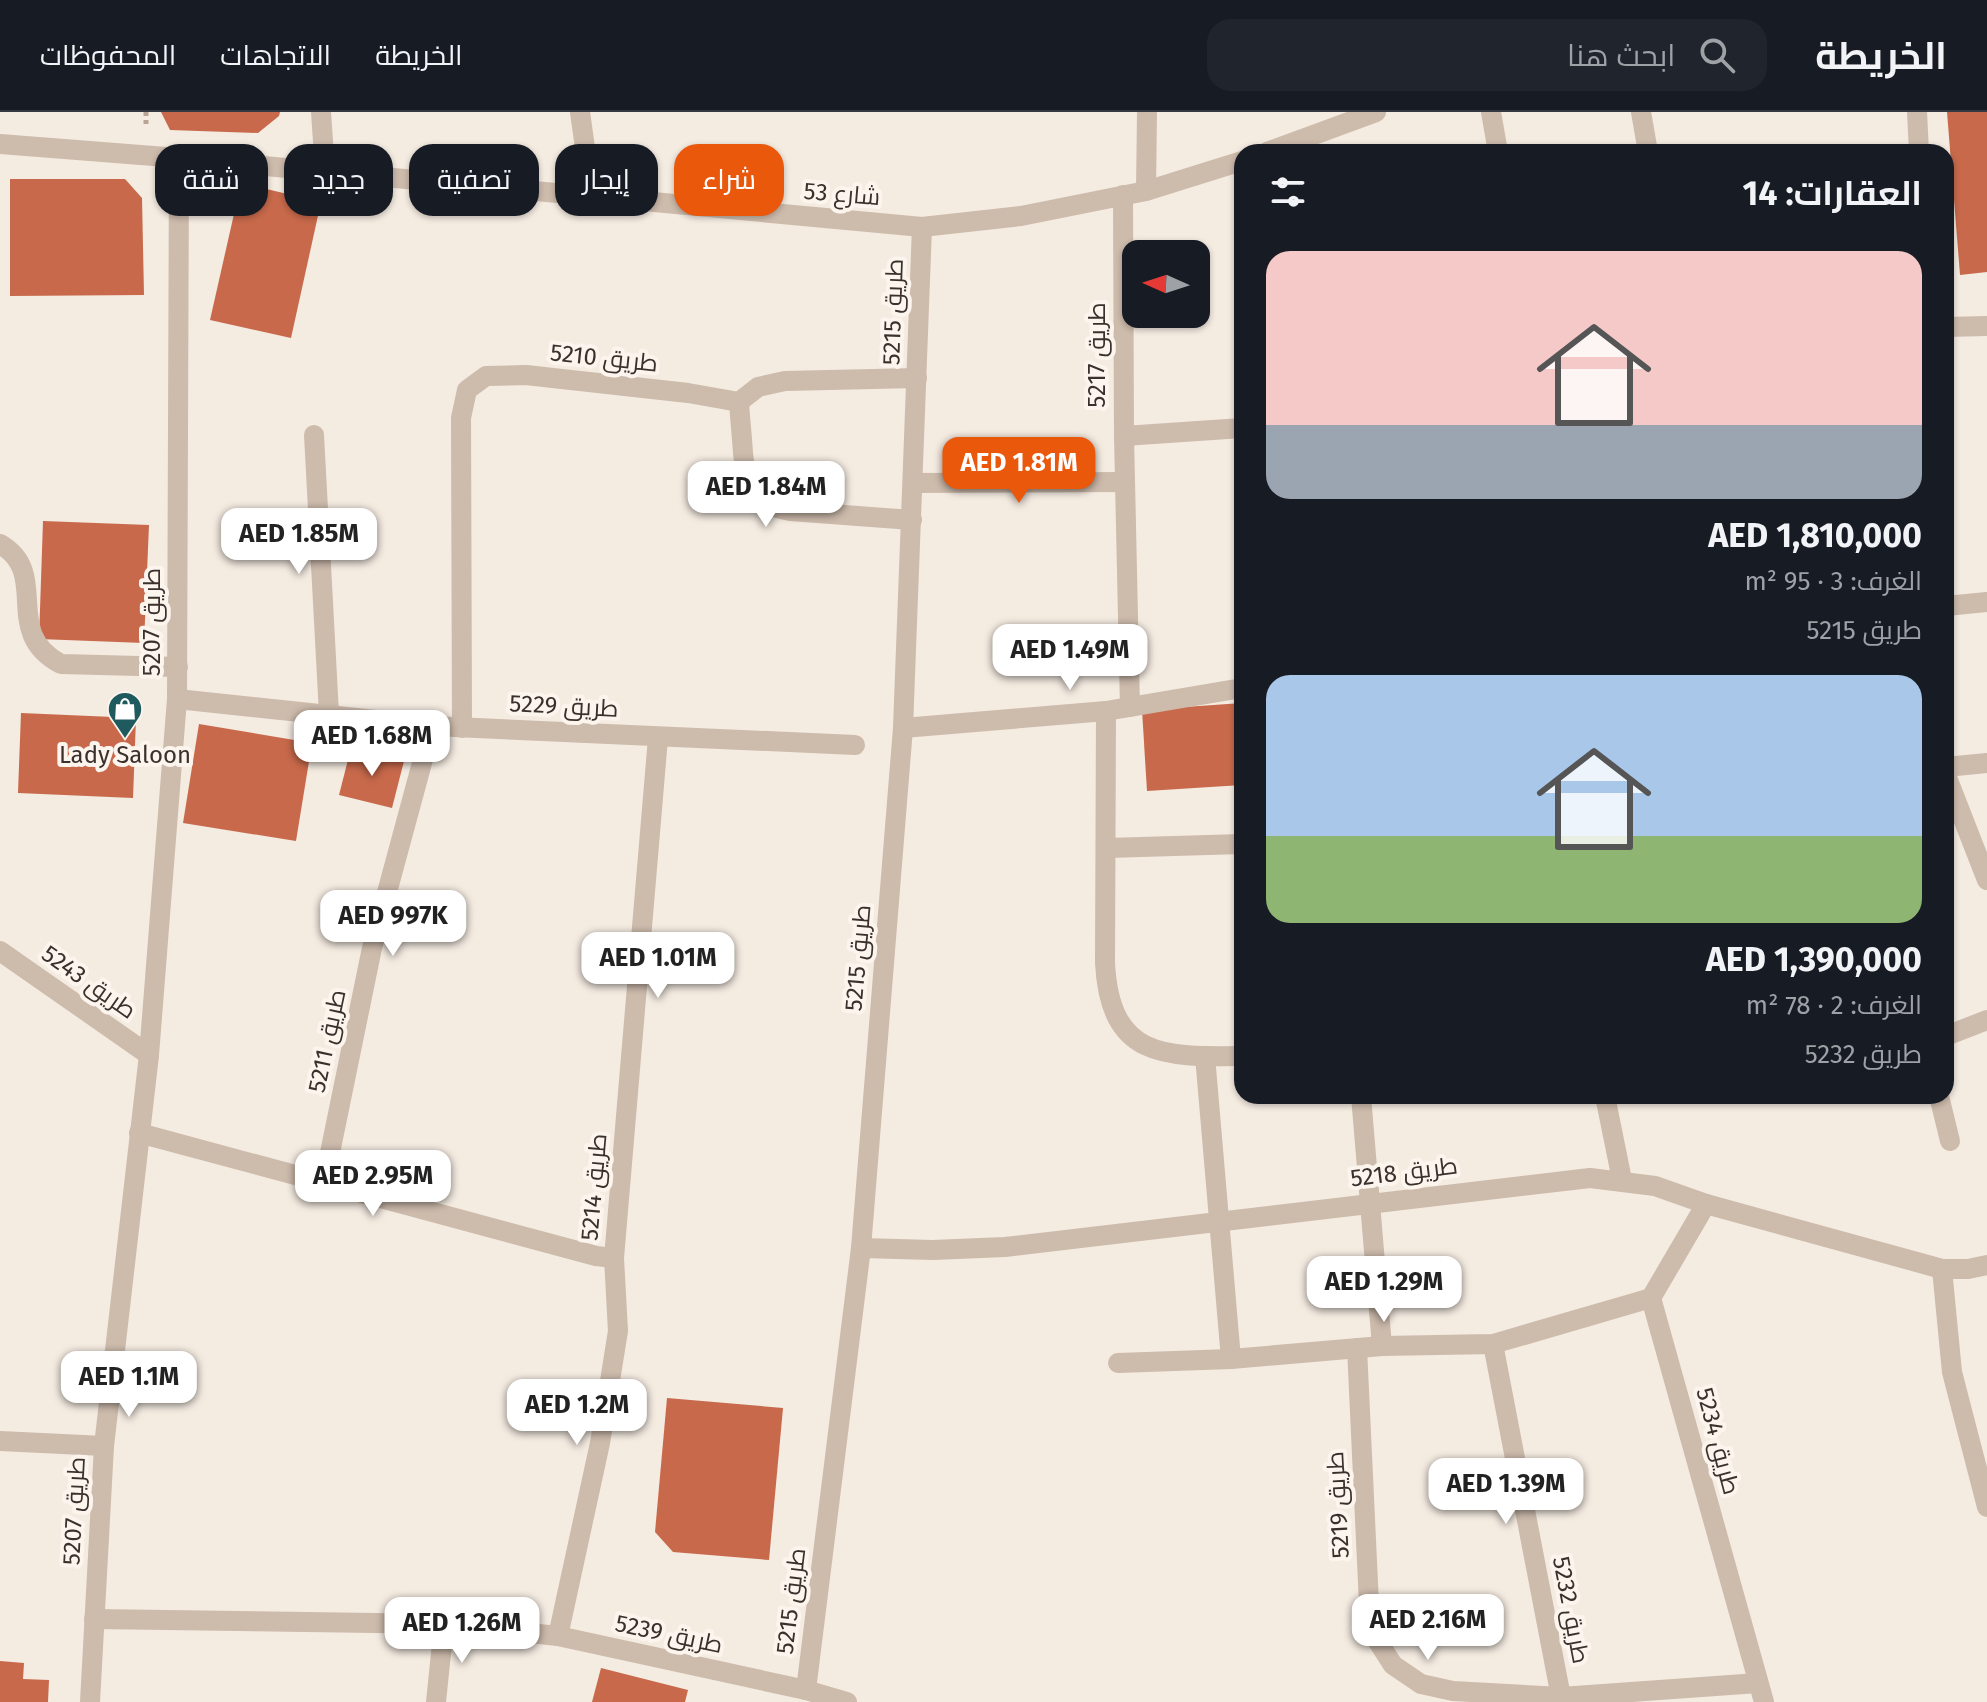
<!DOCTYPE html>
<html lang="ar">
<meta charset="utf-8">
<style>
body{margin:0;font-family:"Fira Sans",Cairo,sans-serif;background:#20242c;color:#f1f3f6;direction:rtl;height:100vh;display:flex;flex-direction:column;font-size:30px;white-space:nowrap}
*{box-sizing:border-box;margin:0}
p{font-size:26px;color:#9ea1a6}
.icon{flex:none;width:44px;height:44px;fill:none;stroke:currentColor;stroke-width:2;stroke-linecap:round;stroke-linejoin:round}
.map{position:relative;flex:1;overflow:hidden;direction:ltr}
.details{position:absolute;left:1234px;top:32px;width:720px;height:960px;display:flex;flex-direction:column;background:#171b24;border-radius:24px;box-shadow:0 2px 6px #0004;direction:rtl}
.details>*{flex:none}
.top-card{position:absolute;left:24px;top:32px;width:760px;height:72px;direction:rtl;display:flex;gap:16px}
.needle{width:52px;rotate:273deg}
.fabs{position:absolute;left:1122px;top:128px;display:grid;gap:16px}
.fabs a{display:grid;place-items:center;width:88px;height:88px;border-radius:16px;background:#171b24;box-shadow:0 2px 6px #0004;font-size:40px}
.price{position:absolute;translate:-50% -68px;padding:0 18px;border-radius:16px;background:#fff;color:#222;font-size:26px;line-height:52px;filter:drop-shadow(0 2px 4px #0008)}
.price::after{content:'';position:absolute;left:50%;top:48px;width:24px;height:18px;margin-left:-12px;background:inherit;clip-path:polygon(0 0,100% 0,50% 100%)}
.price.selected{background:#ea580c;color:#fff}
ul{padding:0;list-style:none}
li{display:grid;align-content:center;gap:16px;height:424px;padding:0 32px}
li span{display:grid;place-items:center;height:248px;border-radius:24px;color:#555}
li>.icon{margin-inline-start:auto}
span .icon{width:144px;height:144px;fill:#fffc;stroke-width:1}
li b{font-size:34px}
h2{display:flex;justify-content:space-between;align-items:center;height:96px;padding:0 32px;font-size:34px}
.pill{padding:0 28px;border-radius:24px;background:#171b24;box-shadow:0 2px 6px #0004;font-size:28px;line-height:72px}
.pill.selected{background:#ea580c;color:#fff}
header{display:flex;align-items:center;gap:48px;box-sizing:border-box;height:112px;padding:0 40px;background:#171b24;border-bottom:2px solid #363941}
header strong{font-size:38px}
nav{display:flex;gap:44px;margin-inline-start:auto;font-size:28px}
.search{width:560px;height:72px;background:#20242c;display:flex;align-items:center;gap:20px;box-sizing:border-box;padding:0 28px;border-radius:24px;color:#9ea1a6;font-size:30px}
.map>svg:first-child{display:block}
.building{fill:#c8694b}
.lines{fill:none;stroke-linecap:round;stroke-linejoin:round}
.path{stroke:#b9a596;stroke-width:5;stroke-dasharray:4 4;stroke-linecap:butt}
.minor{stroke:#cdbbac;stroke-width:20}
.tertiary{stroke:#cdbbac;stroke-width:20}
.labels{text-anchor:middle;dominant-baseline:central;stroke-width:8;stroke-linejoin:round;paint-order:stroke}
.street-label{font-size:24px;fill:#3b302b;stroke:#fbf5ee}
.poi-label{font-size:24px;fill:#3b302b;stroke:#fbf5ee}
</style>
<header>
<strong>الخريطة</strong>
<div class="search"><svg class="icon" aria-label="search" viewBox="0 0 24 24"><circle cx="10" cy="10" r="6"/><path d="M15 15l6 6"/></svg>ابحث هنا</div>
<nav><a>الخريطة</a><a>الاتجاهات</a><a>المحفوظات</a></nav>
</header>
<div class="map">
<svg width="1987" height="1590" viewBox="0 0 1987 1590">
<rect width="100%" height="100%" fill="#f4ebe1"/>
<g class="building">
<polygon points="161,0 280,0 279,4 258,21 170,18"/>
<polygon points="1947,0 1987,0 1987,160 1960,163"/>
<polygon points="10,67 125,67 142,86 144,183 10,184"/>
<polygon points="241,71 321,90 291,226 210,208"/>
<polygon points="43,409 149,413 144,531 39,527"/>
<polygon points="1242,591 1242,673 1147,679 1142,598"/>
<polygon points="21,601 136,606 133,686 18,681"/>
<polygon points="199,612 312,631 296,729 183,711"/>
<polygon points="351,636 404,649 392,696 339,683"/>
<polygon points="667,1286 783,1296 769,1448 673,1440 655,1420"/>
<polygon points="0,1549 24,1551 23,1567 49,1568 48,1590 0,1590"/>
<polygon points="601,1556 688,1578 685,1590 592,1590"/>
</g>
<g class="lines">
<polyline class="path" points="146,0 146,15"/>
<g class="minor">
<polyline points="321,0 325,59"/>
<polyline points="580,0 592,86"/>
<polyline points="1491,0 1498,40"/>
<polyline points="1641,0 1648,40"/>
<polyline points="1917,0 1919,40"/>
<polyline points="1146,79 1147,0"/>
<polyline points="1123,83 1124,324 1130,595"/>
<polyline points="1946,215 1987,214"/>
<path d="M739,290c1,17 3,34 4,51 4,36 9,51 47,58l122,9"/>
<polyline points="739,290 758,275 785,269 917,266"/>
<polyline points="314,323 329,602"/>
<polyline points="1124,324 1242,316"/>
<polyline points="914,371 1125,370"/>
<path d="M0,432c52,30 0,88 61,120l117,3"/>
<polyline points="1946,494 1987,490"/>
<polyline points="177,587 432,614 855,633"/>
<path d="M1106,599l-1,252c5,95 58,94 137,93"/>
<polyline points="462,616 461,306 467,278 486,264 526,263 688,281 739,290"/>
<polyline points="903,616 1106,599 1242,576"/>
<polyline points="1946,655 1987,651"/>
<polyline points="1946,663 1987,768"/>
<polyline points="1107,736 1242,732"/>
<polyline points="0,839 149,943"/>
<polyline points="1946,924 1987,908"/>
<polyline points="1205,944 1231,1247"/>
<polyline points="1361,984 1382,1234"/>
<polyline points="1605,984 1622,1068"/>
<polyline points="1939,984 1950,1029"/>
<polyline points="139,1021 596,1144 614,1146"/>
<polyline points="324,1070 372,836 432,614"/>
<polyline points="1706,1092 1651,1186 1764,1590"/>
<polyline points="861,1136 933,1138 1005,1135 1590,1066 1655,1074 1706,1092 1942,1157 1968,1157 1987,1153"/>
<polyline points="1942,1157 1952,1260 1987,1395"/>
<polyline points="1493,1232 1561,1585"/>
<polyline points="1357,1236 1369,1492 1375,1525 1393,1553 1421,1572 1453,1579 1561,1585 1758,1571"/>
<polyline points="1118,1251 1231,1247 1382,1234 1493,1232 1651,1186"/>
<polyline points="0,1329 104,1334"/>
<polyline points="94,1507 444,1512 558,1524 806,1578 847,1590"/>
<polyline points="558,1524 600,1331 618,1219 614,1146 658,626"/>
<polyline points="806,1578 861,1136 903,616 922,115"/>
<polyline points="90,1590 104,1334 149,943 177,587 179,46"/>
<polyline points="436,1590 444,1512"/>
</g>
<g class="tertiary">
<polyline points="0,32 179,46 922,115 1021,104 1146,79 1242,49"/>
<polyline points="1267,40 1376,0"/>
</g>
</g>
<defs>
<symbol id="shop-pin" viewBox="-11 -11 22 30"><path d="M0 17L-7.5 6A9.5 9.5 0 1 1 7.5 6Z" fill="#1f5a5e" stroke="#fbf5ee"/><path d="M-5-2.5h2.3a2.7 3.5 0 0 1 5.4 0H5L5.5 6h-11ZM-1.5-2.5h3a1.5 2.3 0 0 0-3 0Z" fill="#fff"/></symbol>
</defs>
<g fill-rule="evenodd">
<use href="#shop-pin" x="105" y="577" width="40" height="54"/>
</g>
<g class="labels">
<g class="street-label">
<text transform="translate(842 82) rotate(5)">شارع 53</text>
<text transform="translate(893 200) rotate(-88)">طريق 5215</text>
<text transform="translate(1097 243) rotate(-90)">طريق 5217</text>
<text transform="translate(604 246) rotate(6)">طريق 5210</text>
<text transform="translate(152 510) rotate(-90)">طريق 5207</text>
<text transform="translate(564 594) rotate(3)">طريق 5229</text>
<text transform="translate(858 846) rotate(-85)">طريق 5215</text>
<text transform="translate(89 870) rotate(35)">طريق 5243</text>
<text transform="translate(327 929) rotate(-78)">طريق 5211</text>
<text transform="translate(1404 1060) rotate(-7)">طريق 5218</text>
<text transform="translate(594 1075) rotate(-85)">طريق 5214</text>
<text transform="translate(1718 1329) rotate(75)">طريق 5234</text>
<text transform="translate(1338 1393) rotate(-93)">طريق 5219</text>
<text transform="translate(74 1399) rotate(-87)">طريق 5207</text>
<text transform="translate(791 1489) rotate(-83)">طريق 5215</text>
<text transform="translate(1571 1498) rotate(79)">طريق 5232</text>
<text transform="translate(669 1522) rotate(12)">طريق 5239</text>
</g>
<g class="poi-label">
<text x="125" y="643">Lady Saloon</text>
</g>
</g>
</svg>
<div class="fabs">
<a><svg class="needle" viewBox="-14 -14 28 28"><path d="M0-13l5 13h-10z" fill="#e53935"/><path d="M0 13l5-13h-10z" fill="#9ea1a6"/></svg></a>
</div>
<b class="price selected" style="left:1019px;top:393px">AED 1.81M</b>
<b class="price" style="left:766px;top:417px">AED 1.84M</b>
<b class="price" style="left:299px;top:464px">AED 1.85M</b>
<b class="price" style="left:1070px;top:580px">AED 1.49M</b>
<b class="price" style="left:372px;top:666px">AED 1.68M</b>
<b class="price" style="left:393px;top:846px">AED 997K</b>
<b class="price" style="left:658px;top:888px">AED 1.01M</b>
<b class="price" style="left:373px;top:1106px">AED 2.95M</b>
<b class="price" style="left:1384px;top:1212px">AED 1.29M</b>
<b class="price" style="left:129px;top:1307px">AED 1.1M</b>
<b class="price" style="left:577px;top:1335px">AED 1.2M</b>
<b class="price" style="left:1506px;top:1414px">AED 1.39M</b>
<b class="price" style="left:1428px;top:1550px">AED 2.16M</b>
<b class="price" style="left:462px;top:1553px">AED 1.26M</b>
<div class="top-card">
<a class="pill selected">شراء</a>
<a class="pill">إيجار</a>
<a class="pill">تصفية</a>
<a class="pill">جديد</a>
<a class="pill">شقة</a>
</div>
<section class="details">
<h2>العقارات: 14<svg class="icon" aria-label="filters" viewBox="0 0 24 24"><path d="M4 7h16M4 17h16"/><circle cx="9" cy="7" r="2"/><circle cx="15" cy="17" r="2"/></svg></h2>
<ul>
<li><span style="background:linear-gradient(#f6c9c9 70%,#9aa5b1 0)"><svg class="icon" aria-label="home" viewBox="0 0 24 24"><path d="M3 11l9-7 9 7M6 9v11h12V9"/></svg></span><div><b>AED 1,810,000</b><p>الغرف: 3 · 95 m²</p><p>طريق 5215</p></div></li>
<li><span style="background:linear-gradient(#a9c7e8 65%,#8fb573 0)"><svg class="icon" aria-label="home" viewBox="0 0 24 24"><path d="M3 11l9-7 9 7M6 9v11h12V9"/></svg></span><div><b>AED 1,390,000</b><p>الغرف: 2 · 78 m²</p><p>طريق 5232</p></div></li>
</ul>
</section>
</div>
